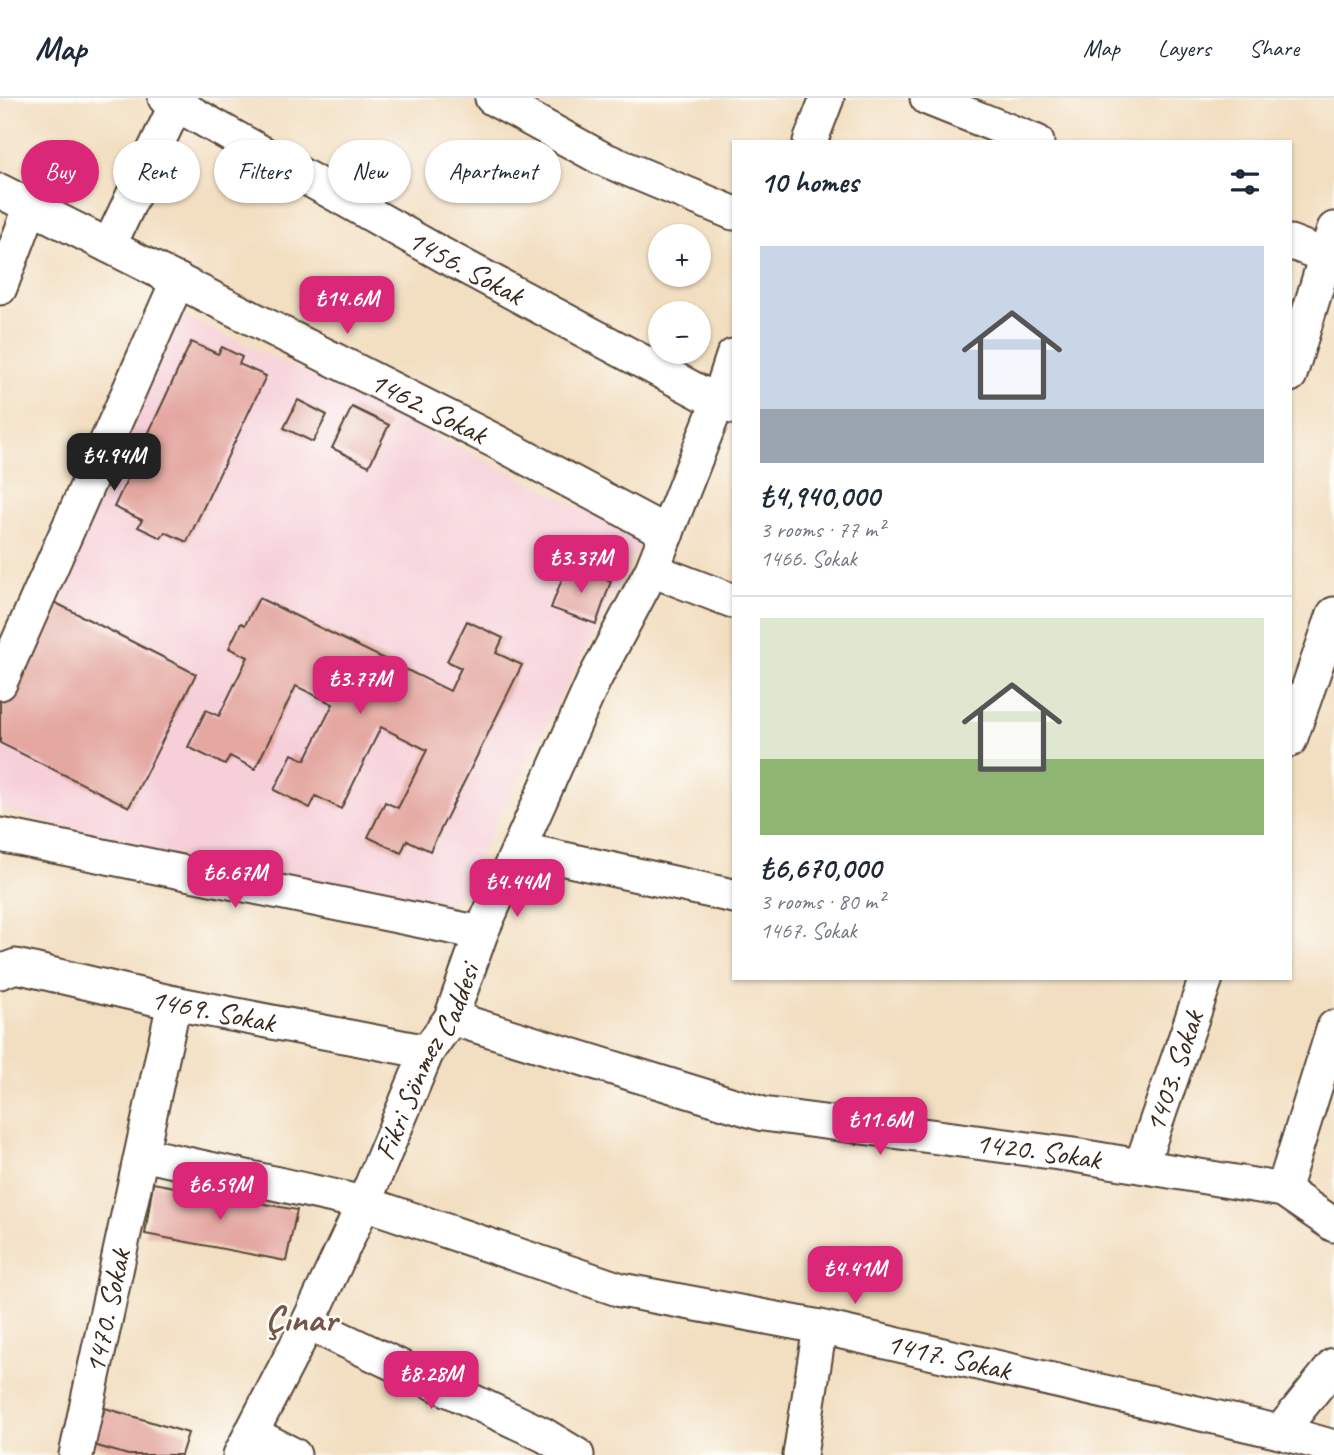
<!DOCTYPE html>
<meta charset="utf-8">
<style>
body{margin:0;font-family:Caveat,sans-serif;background:#f6f6f7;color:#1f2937;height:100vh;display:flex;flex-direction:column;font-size:26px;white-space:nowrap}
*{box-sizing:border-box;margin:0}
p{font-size:23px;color:#747a83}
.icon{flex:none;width:38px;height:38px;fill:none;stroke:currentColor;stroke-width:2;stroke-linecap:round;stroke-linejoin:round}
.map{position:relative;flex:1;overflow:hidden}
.details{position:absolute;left:732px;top:42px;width:560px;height:840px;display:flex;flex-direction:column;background:#fff;border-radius:0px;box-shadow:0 2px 5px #0004}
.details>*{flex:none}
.hud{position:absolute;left:21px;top:42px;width:606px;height:63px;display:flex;gap:14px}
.buttons{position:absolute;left:648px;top:126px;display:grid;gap:14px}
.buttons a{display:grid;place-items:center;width:63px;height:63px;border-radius:50%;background:#fff;box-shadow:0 2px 5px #0004;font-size:35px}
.price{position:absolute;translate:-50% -60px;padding:0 16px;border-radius:14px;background:#db2777;color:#fff;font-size:23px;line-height:46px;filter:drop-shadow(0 2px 4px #0008)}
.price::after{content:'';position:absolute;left:50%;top:42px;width:21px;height:16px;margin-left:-10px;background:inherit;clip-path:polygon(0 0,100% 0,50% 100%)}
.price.current{background:#222;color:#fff}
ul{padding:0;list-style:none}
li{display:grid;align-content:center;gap:14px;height:371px;padding:0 28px}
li+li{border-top:2px solid #e0e1e3}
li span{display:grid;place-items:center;height:217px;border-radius:0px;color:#555}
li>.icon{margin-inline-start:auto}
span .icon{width:126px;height:126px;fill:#fffc;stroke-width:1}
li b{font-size:30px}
h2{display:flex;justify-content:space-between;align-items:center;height:84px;padding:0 28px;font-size:30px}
.tag{padding:0 24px;border-radius:32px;background:#fff;box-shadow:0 2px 5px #0004;font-size:24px;line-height:63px}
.tag.current{background:#db2777;color:#fff}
header{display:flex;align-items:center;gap:42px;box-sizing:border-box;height:98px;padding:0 35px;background:#fff;border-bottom:2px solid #e0e1e3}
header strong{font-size:33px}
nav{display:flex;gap:38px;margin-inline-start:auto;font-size:24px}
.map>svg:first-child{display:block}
.built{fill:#f6cfd8}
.building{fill:#e4a8a1}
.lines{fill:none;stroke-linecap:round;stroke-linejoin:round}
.minor-casing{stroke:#564536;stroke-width:37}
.minor{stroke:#fff;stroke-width:33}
.labels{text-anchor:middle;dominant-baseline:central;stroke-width:5;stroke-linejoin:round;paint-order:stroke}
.street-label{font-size:30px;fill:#3b2a1e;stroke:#fdfcf7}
.district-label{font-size:37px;font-weight:bold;fill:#76564c;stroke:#fdfcf7}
</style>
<header>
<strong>Map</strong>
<nav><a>Map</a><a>Layers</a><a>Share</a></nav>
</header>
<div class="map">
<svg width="1334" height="1357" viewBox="0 0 1334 1357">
<rect width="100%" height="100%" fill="#fdfcf7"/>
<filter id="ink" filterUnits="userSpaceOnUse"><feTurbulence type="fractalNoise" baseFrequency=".0143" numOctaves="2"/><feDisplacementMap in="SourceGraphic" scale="14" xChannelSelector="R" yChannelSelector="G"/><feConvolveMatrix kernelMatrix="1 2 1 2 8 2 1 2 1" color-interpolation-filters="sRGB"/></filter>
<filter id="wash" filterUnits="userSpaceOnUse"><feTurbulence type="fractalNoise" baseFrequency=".00686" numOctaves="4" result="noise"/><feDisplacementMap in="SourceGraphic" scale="28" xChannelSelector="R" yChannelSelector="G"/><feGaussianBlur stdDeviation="1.57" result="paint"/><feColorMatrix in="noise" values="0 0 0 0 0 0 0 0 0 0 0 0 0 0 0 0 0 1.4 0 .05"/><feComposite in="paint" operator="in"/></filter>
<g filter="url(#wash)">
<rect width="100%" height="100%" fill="#f2dec0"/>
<polygon class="built" points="174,213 355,298 643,440 449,816 128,748 0,710 0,592"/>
<g id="blocks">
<g class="building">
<polygon points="191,244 218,256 222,249 242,259 239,266 266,278 187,444 165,434 161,440 138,429 142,422 114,409"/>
<polygon points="298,302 327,317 313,344 284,330"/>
<polygon points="352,309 389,327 369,368 332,350"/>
<polygon points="567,468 611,483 596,526 551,510"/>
<polygon points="259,500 450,593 461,570 447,563 467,523 503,540 496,555 522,567 430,753 407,742 401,755 368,739 385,704 398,710 427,652 381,629 341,711 316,698 310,710 274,692 292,656 305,662 333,606 296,588 255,671 230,658 225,667 188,649 206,612 219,618 248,559 229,550 241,525 245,527"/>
<polygon points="50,502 196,576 129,709 0,645 0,600"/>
<polygon points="153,1085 297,1112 286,1163 145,1136"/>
<polygon points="105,1310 188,1335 181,1357 128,1357 94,1347"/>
</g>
</g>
</g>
<g filter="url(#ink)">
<use href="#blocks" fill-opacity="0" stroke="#564536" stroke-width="2"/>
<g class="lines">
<defs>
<g id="minor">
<path id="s1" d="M165,0l278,157 275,147 15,5"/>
<polyline points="492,0 601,60 733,115"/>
<polyline points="927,0 1037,44"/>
<polyline points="810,44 827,0"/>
<path id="s2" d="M0,93l495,250 172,92"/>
<polyline points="1290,144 1326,158"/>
<polyline points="109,148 179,0"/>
<polyline points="0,190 31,108"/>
<polyline points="1290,277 1334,131"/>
<polyline points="652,472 733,503"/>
<polyline points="0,585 178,182"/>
<polyline points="1290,642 1334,516"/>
<polyline points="0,737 481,835"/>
<polyline points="519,751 733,798"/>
<path id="s3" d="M0,874l16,-6 158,37 253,49"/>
<path id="s4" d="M451,920l312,96 311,41 209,35 51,35"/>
<path id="s5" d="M142,1056l222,49 257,87 199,37 460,105 54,15"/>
<path id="s6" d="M1141,1068l65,-188"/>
<polyline points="1283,1092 1334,929"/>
<polyline points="308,1225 544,1337 577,1357"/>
<polyline points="1280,1334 1334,1267"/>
<polyline points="251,1335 294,1357"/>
<path id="s7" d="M76,1357l98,-452"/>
<path id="s8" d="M240,1357l68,-132 56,-120 63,-151 24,-34 30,-85 113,-253 58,-110 66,-168 15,-46"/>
<polyline points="800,1357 820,1229"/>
</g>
</defs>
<use href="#minor" class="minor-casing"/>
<use href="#minor" class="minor"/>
</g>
</g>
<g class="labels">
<g class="street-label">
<text stroke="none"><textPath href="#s1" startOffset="345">1456. Sokak</textPath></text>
<text stroke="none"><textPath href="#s2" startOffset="480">1462. Sokak</textPath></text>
<text stroke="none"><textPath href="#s3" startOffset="219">1469. Sokak</textPath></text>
<text stroke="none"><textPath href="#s8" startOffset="436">Fikri Sönmez Caddesi</textPath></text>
<text stroke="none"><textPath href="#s6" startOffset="100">1403. Sokak</textPath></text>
<text stroke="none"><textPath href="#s4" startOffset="604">1420. Sokak</textPath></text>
<text stroke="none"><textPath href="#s7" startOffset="147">1470. Sokak</textPath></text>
<text stroke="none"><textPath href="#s5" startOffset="833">1417. Sokak</textPath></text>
</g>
<g class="district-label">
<text x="301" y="1220">Çınar</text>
</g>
</g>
</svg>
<div class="buttons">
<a>+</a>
<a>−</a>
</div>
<b class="price" style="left:347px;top:238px">₺14.6M</b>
<b class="price current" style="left:114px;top:395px">₺4.94M</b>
<b class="price" style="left:581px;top:497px">₺3.37M</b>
<b class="price" style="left:360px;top:618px">₺3.77M</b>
<b class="price" style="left:235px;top:812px">₺6.67M</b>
<b class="price" style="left:517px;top:821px">₺4.44M</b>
<b class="price" style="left:880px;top:1059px">₺11.6M</b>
<b class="price" style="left:220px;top:1124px">₺6.59M</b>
<b class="price" style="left:855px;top:1208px">₺4.41M</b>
<b class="price" style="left:431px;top:1313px">₺8.28M</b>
<div class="hud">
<a class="tag current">Buy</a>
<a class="tag">Rent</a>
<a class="tag">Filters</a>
<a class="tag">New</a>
<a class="tag">Apartment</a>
</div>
<section class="details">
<h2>10 homes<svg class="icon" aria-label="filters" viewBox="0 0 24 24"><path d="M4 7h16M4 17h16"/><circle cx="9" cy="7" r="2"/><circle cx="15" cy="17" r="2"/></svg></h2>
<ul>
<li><span style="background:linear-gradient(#c9d6e8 75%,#9aa5b1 0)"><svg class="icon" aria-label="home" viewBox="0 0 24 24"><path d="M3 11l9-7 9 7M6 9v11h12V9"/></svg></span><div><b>₺4,940,000</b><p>3 rooms · 77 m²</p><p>1466. Sokak</p></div></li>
<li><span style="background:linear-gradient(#dfe7d0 65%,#8fb573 0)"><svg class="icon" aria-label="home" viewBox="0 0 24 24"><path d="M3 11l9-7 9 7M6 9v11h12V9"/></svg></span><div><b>₺6,670,000</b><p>3 rooms · 80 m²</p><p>1467. Sokak</p></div></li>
</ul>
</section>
</div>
